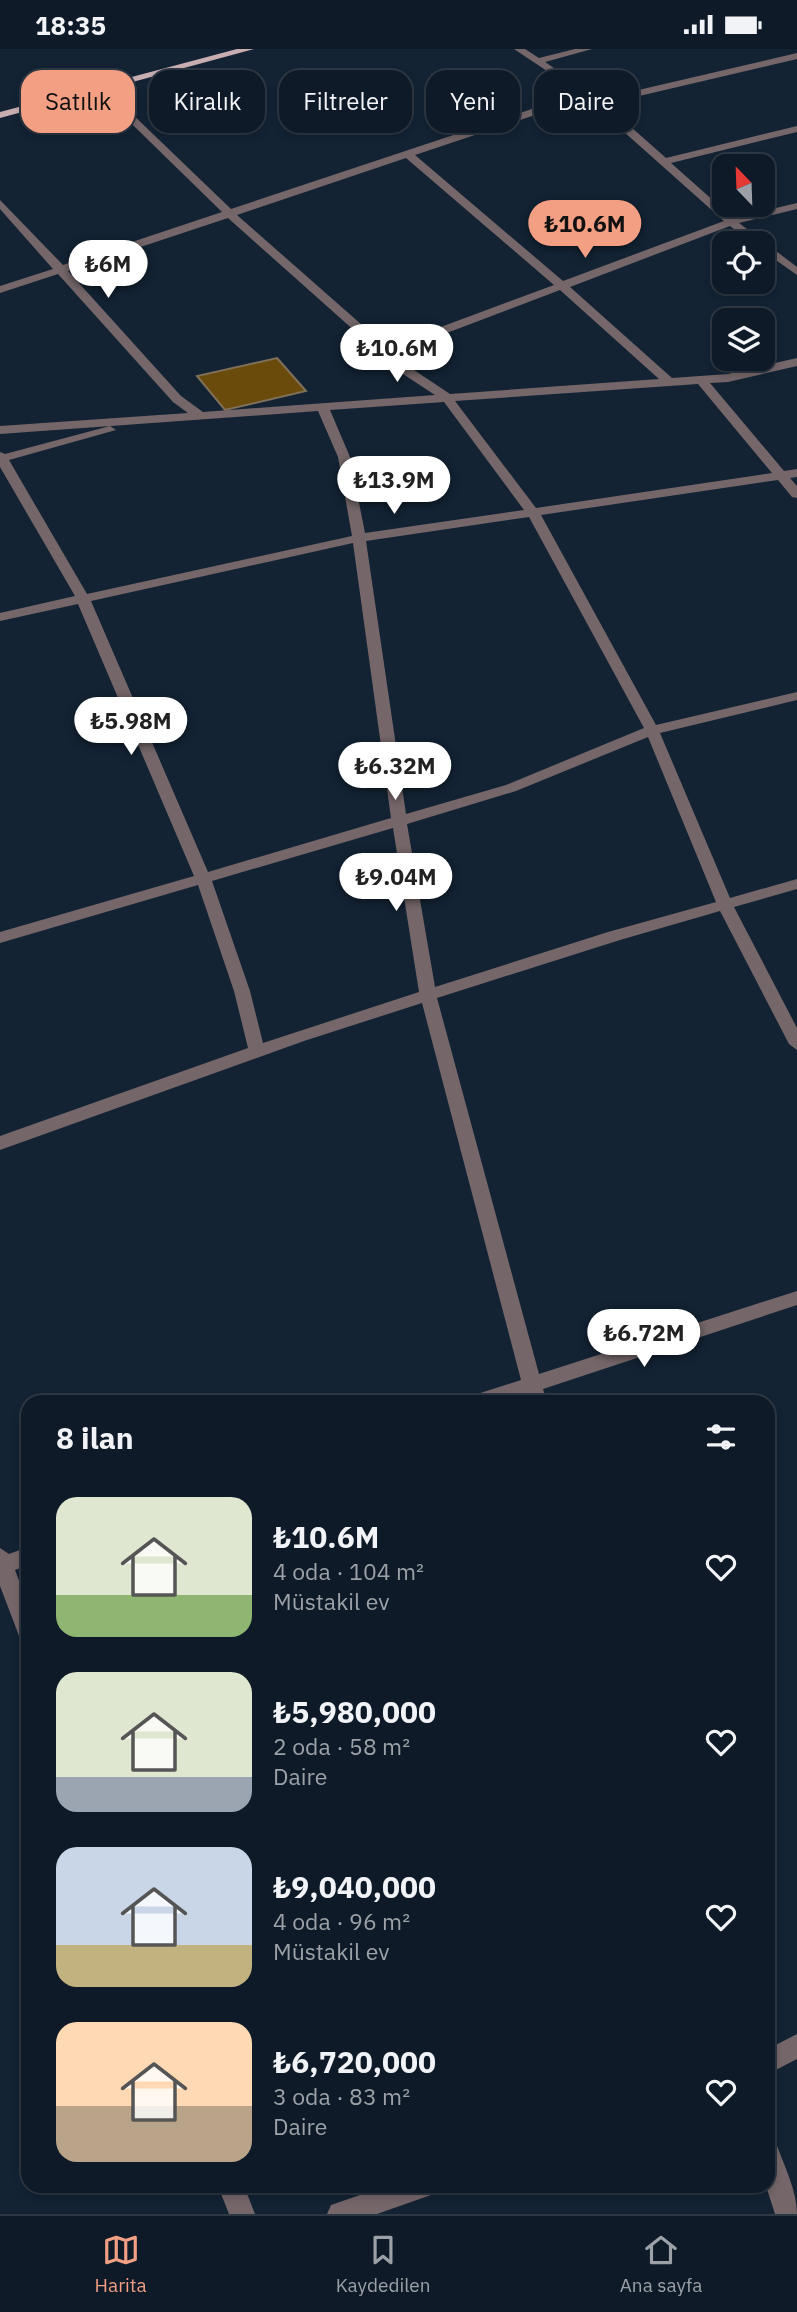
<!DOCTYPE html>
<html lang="tr">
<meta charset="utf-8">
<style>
body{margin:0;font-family:"IBM Plex Sans",sans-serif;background:#1c2733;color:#f1f3f6;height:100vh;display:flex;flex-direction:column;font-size:26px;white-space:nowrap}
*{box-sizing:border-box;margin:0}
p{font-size:23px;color:#9ba1a7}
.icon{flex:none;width:38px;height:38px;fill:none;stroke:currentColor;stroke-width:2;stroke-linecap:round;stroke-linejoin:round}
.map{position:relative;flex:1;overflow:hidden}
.details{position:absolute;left:21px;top:1346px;width:754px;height:798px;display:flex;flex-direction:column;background:#0e1a27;border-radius:21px;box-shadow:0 4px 10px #0003,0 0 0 2px #2e3844}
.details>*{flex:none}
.top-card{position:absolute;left:21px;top:21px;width:756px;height:63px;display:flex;gap:14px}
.needle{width:46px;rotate:337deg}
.controls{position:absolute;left:712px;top:105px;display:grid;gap:14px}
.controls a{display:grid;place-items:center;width:63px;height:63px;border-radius:14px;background:#0e1a27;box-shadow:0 4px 10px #0003,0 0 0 2px #2e3844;font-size:35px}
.price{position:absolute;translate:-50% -60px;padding:0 16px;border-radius:24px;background:#fff;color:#222;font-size:23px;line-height:46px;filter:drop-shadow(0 2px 4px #0008)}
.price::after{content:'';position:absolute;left:50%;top:42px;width:21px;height:16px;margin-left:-10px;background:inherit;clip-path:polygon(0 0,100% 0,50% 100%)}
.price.active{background:#f39f83;color:#111}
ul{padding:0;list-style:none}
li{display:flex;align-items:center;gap:21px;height:175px;padding:0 35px}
li span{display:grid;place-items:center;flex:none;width:196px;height:140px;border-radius:21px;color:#555}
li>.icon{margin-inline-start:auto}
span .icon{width:84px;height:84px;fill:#fffc;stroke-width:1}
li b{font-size:30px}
h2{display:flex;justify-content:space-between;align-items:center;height:84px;padding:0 35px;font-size:30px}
.pill{padding:0 24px;border-radius:21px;background:#0e1a27;box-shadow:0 4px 10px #0003,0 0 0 2px #2e3844;font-size:24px;line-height:63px}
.pill.active{background:#f39f83;color:#111}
.status{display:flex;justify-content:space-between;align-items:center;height:49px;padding:0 35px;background:#0e1a27;direction:ltr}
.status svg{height:19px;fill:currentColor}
.dock{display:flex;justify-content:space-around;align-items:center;height:98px;border-top:2px solid #2e3844;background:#0e1a27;font-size:19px;color:#9ba1a7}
.dock a{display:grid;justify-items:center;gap:4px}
.dock .active{color:#f39f83}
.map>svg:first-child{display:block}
.building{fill:#6b4b0c;stroke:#7f7059;stroke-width:2}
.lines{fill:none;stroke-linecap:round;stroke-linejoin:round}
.minor{fill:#756769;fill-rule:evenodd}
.major{fill:#c9aeb1;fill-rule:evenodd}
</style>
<div class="status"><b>18:35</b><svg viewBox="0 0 49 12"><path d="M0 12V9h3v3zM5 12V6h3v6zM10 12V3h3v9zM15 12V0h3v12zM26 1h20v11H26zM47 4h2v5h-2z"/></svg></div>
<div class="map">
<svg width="797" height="2165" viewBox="0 0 797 2165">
<rect width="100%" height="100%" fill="#132334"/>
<polygon class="building" points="277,309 306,342 225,361 197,327"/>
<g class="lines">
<g class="minor">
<path d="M514,0h11l14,9 36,-9h17l-47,13 55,37 197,-46v6l-192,45 61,54 131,-32v6l-126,31 62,55 64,-15v6l-58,14 58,44v8l-34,-24v-8h-11l-22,-17 -160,61 102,91 56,-4 69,-16v8l-69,16 -18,1 74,88 13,-2v8l-7,1 7,8v12l-5,-1 -14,-17 -237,35 115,210 141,-33v8l-137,33 70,165 67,-19v10l-63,18 63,121v22l-8,-6 -69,-133 -100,29 -183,58 102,376 258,-83v14l-254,84 4,13h-20l-2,-7 -22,7h-35l3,-6 50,-16 -99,-377 -118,38 -304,109v-14l248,-88 -14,-57 -36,-106 -198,58v-11l194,-56 -116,-272 -78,17v-8l75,-17 -75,-129v-15l5,2 105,-28 6,4 -107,30 78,134 265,-58 -14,-79 -20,-46 -318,23v-8l188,-13 -15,-11 -115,-128 -58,19v-7l53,-17 -53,-60v-9l63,65 159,-53 -126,-123v-4h6l129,124 349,-116zM586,49l138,123 -161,60 -148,-126zM406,109l148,127 -167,62 -150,-132zM228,169l175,156 32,21 -232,17 -22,-16 -113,-125zM560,241l99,89 -209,15 -39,-26 -17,-15zM698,335l74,89 -236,35 -81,-107zM444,353l80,108 -159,23 -15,-76 -20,-47zM529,468l115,211 -138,57 -100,29 -40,-273zM353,494l38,275 -183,54 -117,-271zM648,688l68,165 -108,30 -173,55 -28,-163 109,-33zM393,779l26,164 -156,51 -13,-52 -38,-110z"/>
<polygon points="28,1498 28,1516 15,1521 28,1556 28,1595 21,1592 0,1537 0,1499 9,1505"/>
<polygon points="797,1985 797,2010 768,2025 768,2000"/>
<path d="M768,2094l9,3c8,21 20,46 20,68h-22l-9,-28h2z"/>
<polygon points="218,2137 244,2137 255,2165 229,2165"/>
<polygon points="386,2137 435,2137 431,2146 377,2165 327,2165 331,2156"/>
</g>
<polygon class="major" points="237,0 254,0 0,69 0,63"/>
</g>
</svg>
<div class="controls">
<a><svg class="needle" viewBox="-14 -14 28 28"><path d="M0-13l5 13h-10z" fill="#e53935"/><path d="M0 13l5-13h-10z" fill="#9ba1a7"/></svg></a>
<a><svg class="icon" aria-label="locate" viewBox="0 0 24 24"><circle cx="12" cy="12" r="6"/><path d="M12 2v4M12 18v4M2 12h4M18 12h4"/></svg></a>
<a><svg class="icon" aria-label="layers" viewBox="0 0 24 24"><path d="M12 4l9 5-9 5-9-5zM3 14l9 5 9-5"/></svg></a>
</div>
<b class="price active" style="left:585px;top:211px">₺10.6M</b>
<b class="price" style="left:108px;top:251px">₺6M</b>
<b class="price" style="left:397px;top:335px">₺10.6M</b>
<b class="price" style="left:394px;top:467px">₺13.9M</b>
<b class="price" style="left:131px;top:708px">₺5.98M</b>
<b class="price" style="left:395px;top:753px">₺6.32M</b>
<b class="price" style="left:396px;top:864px">₺9.04M</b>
<b class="price" style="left:644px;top:1320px">₺6.72M</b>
<div class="top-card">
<a class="pill active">Satılık</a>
<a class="pill">Kiralık</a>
<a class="pill">Filtreler</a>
<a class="pill">Yeni</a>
<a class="pill">Daire</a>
</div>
<section class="details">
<h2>8 ilan<svg class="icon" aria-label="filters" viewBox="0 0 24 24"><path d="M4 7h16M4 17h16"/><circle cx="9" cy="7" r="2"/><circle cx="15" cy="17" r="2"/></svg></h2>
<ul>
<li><span style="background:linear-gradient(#dfe7d0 70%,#8fb573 0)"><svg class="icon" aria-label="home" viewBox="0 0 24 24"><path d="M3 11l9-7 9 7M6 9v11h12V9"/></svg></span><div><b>₺10.6M</b><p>4 oda · 104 m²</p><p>Müstakil ev</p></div><svg class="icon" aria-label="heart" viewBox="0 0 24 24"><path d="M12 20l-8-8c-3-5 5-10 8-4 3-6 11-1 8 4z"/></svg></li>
<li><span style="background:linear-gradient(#dfe7d0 75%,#9aa5b1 0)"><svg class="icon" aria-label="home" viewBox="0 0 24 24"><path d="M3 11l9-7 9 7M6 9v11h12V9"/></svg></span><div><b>₺5,980,000</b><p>2 oda · 58 m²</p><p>Daire</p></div><svg class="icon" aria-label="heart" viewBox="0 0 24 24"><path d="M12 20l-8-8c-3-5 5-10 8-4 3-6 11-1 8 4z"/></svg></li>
<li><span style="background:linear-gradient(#c9d6e8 70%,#c2b280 0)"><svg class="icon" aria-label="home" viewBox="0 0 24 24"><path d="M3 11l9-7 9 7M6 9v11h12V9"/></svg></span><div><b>₺9,040,000</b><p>4 oda · 96 m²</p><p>Müstakil ev</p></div><svg class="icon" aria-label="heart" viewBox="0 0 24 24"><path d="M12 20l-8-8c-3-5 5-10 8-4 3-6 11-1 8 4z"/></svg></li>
<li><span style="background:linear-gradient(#ffd9b3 60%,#b9a48a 0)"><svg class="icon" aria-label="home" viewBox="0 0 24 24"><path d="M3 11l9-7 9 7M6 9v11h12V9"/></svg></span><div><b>₺6,720,000</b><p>3 oda · 83 m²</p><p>Daire</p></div><svg class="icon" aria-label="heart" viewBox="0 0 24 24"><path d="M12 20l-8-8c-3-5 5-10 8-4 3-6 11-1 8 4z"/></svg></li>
</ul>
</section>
</div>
<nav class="dock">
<a class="active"><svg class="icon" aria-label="map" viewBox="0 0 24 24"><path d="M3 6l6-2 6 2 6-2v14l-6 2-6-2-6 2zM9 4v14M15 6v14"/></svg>Harita</a>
<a><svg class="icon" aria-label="saved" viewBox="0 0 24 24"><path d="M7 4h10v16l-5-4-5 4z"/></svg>Kaydedilen</a>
<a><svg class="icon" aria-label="home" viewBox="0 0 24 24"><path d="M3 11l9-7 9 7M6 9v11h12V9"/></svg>Ana sayfa</a>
</nav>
